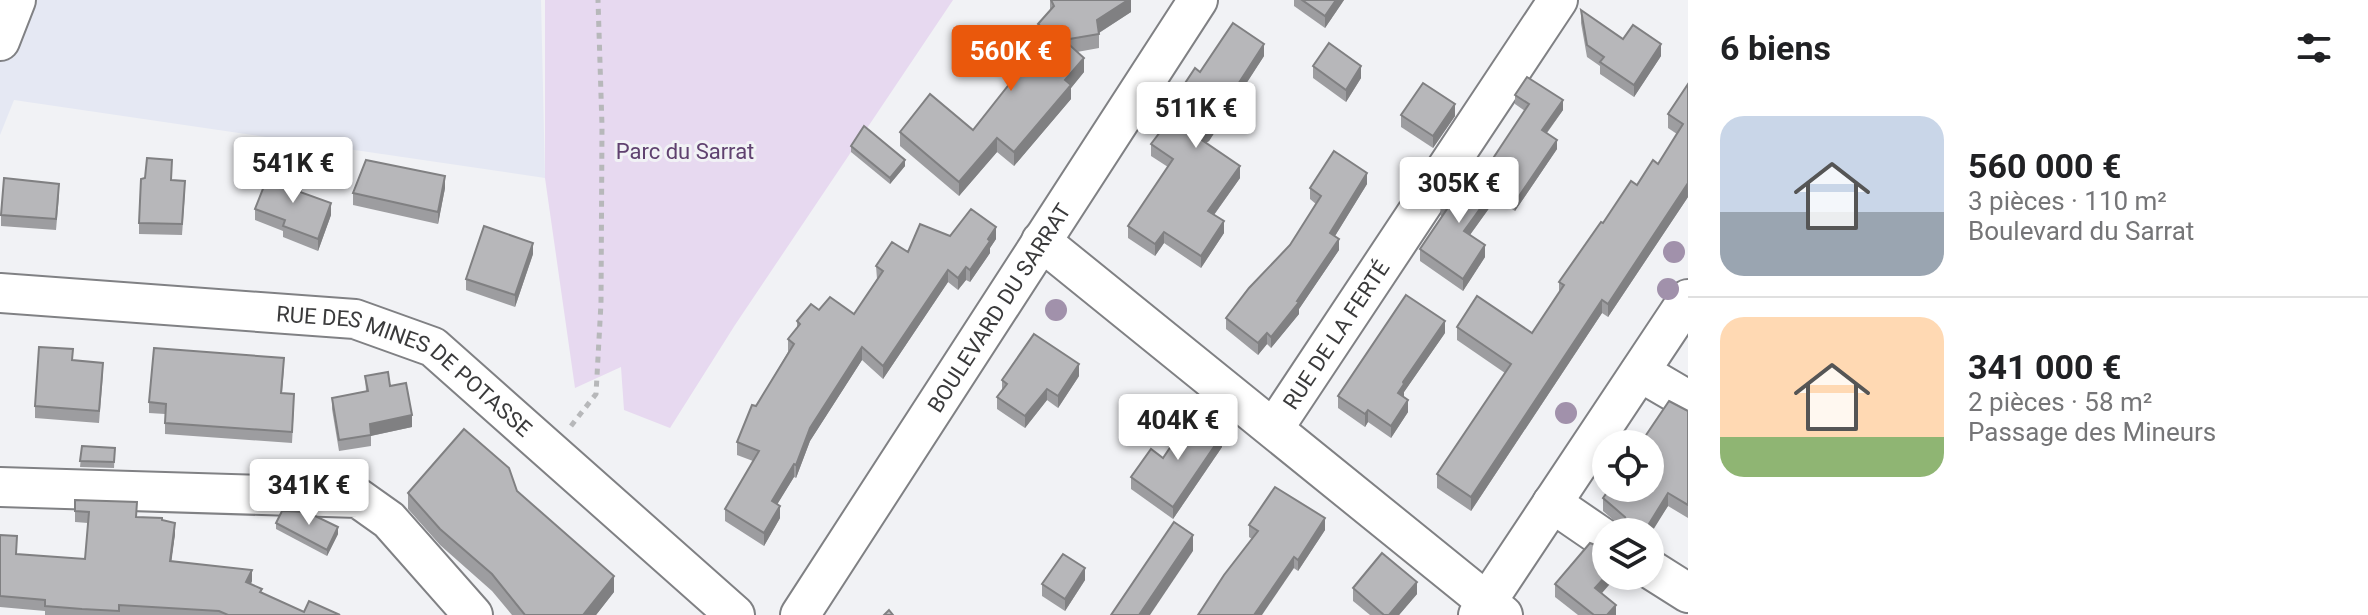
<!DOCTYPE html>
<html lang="fr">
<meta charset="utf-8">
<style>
body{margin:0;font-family:Roboto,sans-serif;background:#f2f2f2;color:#202124;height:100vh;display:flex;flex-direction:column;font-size:30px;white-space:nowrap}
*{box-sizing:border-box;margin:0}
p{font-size:26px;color:#757577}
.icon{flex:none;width:44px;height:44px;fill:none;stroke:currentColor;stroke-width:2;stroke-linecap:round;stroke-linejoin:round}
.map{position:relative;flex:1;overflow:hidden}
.side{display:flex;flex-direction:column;background:#fff;width:680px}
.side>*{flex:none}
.buttons{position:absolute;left:1592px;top:430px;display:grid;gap:16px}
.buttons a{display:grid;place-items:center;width:72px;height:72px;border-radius:50%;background:#fff;box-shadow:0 4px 12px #0003;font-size:40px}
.price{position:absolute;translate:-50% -68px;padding:0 18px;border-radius:8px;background:#fff;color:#222;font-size:26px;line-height:52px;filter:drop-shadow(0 2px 4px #0008)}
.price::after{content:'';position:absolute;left:50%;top:48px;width:24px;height:18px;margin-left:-12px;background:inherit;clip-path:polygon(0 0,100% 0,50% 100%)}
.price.selected{background:#ea580c;color:#fff}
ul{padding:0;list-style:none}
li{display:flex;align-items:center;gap:24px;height:200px;padding:0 32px}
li+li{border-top:2px solid #e0e0e0}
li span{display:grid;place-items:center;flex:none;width:224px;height:160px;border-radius:24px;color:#555}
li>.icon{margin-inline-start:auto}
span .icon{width:96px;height:96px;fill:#fffc;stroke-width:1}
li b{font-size:34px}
h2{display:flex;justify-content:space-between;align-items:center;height:96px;padding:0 32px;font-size:34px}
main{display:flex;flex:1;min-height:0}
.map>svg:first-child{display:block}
.built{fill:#e5e8f3}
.green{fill:#e7d9f0}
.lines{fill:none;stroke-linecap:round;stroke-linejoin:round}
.minor-casing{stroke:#808184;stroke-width:42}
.path{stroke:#b7b8ba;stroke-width:5;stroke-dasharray:6 6;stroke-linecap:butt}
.minor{stroke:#fff;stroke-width:38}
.tree{fill:#a191ab}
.wall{fill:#9d9da0}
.shaded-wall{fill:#808082}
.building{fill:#b7b7ba;stroke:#808082;stroke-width:2}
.labels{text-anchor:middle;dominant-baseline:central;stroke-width:6;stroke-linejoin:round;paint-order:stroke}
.park-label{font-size:22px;fill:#5f416f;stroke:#f1f2f5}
.street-label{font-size:22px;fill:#3a3a3b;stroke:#f1f2f5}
</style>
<main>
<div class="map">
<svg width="1688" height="615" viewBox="0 0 1688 615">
<rect width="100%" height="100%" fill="#f1f2f5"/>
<polygon class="built" points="0,0 541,0 545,178 14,100 0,135"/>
<polygon class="green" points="545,0 953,0 735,325 670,428 624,410 621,367 575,388 545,178"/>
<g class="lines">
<defs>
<g id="minor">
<polyline points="0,41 16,0"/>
<polyline points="1041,241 1503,615"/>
<path id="s1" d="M0,293l355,26 78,28 302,268"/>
<polyline points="1640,372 1688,400"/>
<path id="s2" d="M1274,428l284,-428"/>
<polyline points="0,487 358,498 389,520 473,615"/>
<polyline points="1552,503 1606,540"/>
<polyline points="1650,569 1688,593"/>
<path id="s3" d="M800,615l398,-615"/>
<polyline points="1478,615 1688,299"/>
</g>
</defs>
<use href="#minor" class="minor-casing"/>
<polyline class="path" points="571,426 596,394 601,303 602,126 598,0"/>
<use href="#minor" class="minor"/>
</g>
<g class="tree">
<circle cx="1674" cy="252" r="11"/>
<circle cx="1668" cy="289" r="11"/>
<circle cx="1056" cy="310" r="11"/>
<circle cx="1566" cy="413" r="11"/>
</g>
<g class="wall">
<polygon points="1050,0 1131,0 1131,12 1099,33 1099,48 1077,52 1084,72 1071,88 1071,99 1014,166 997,152 959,196 900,146 900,132 973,130 1028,60 1028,50 1038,38 1038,24 1050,10"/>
<polygon points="1294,0 1344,0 1325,28 1294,6"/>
<polygon points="1581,10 1623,39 1661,56 1634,97 1600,74 1600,66 1587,57 1581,23"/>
<polygon points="1264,56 1209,141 1206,143 1240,178 1214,215 1224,233 1201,268 1164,243 1155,256 1128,238 1128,226 1168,167 1151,156 1151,144 1173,115 1172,103 1200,72"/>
<polygon points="1313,66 1361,78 1346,102 1313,78"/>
<polygon points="1688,71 1688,197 1608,317 1602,313 1471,511 1437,488 1437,474 1505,373 1457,340 1457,327 1532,333 1559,292 1559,282 1603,223 1637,185 1658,164 1677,134 1668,128 1668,114 1688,85"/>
<polygon points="1515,95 1563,110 1547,133 1557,149 1515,211 1495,198 1495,200 1470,235 1485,257 1463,291 1420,261 1420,249 1441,217 1440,205 1480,178 1525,111 1515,104"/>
<polygon points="1401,115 1455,116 1433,148 1401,127"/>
<polygon points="851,146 905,166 890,184 851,152"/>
<polygon points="171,180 185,192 182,235 139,234 139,223"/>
<polygon points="1367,184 1335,236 1339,250 1299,309 1299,314 1271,348 1267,344 1258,355 1226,329 1226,318 1290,245 1316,204 1310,199 1310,188"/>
<polygon points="445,188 438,224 353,205 353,193"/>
<polygon points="304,193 331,215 318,251 283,237 283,231 255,220 255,209"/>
<polygon points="59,196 56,230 1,226 1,215"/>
<polygon points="950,236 996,239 990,248 990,253 970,282 966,280 958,290 948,282 883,379 862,360 810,441 796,478 794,477 777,504 780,518 764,546 725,521 725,509 753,461 737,455 737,442 756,406 788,352 788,339 797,328 797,321 819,310 854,314 877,279 876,266"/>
<polygon points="533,254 515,307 466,290 466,279"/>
<polygon points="1445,333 1404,392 1404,397 1408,412 1391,438 1368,422 1365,427 1338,408 1338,396"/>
<polygon points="73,360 103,374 99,423 35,418 35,406"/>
<polygon points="284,368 282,393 294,405 292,443 165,434 165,414 149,413 149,402"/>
<polygon points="365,376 390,386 412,427 371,436 371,446 339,451 332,409 332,398 366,391"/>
<polygon points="1079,376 1058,408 1047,400 1025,428 997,409 997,397 1002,391 1002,380"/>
<polygon points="1688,411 1688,518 1668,506 1650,532 1626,532 1625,530 1603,511 1603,498"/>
<polygon points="82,446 115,448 114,468 80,467"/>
<polygon points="1222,447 1173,519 1131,489 1131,477 1163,458"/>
<polygon points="517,491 614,592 596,615 512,615 492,591 440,545 408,509 408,493"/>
<polygon points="75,500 137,517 162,520 175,534 171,561 252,581 251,584 262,593 304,612 340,615 45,615 45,611 0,607 0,535 16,555 85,559 88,523 75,522"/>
<polygon points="276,523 338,534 327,556 276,529"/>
<polygon points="1249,525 1325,530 1298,571 1249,537"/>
<polygon points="1085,580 1065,611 1042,596 1042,584"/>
<polygon points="1555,584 1602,593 1616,615 1578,615 1555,597"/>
<polygon points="1353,588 1417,594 1399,615 1370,615 1353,601"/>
</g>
<g class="shaded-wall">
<polygon points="1128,0 1131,0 1131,12 1097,34 1097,20"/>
<polygon points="1336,0 1344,0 1325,28 1325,16"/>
<polygon points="1264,44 1264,56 1209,141 1196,148 1196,136"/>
<polygon points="1661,44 1661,56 1634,97 1634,85"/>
<polygon points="1084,58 1084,72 1071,88 1071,99 1014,166 1014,152 1065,80"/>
<polygon points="1361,66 1361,78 1346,102 1346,90"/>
<polygon points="1563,100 1563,110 1542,139 1542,130"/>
<polygon points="1455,104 1455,116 1433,148 1433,136"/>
<polygon points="997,138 997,152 959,196 959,182"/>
<polygon points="1557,140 1557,149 1515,211 1515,202"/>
<polygon points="905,160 905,166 890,184 890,178"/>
<polygon points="1240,166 1240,178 1208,223 1208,211"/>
<polygon points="1367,173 1367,184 1330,244 1330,233"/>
<polygon points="445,176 445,188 438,224 438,212"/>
<polygon points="1688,183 1688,197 1608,317 1608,304"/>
<polygon points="1495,188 1495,200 1464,243 1464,231"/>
<polygon points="331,203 331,215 318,251 318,239"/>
<polygon points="1224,221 1224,233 1201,268 1201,256"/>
<polygon points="996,227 996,239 990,248 990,253 970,282 970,270"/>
<polygon points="1164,232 1164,243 1155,256 1155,244"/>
<polygon points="1339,239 1339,250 1299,309 1299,314 1271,348 1271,337"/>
<polygon points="533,243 533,254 515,307 515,295"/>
<polygon points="1485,245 1485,257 1463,291 1463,279"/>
<polygon points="966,267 966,280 958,290 958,278"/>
<polygon points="948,270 948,282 883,379 883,366"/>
<polygon points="1602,300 1602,313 1471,511 1471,497"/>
<polygon points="1445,321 1445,333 1404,392 1404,396 1398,405 1398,393 1403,382"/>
<polygon points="1267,333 1267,344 1258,355 1258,343"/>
<polygon points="862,347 862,360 810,441 796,478 796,465 810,428"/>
<polygon points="1079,364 1079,376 1058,408 1058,396"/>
<polygon points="1047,389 1047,400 1025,428 1025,416"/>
<polygon points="1408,400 1408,412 1391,438 1391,426"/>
<polygon points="1368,410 1368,422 1365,427 1365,414"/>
<polygon points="412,415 412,427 370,436 370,424"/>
<polygon points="1222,435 1222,447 1173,519 1173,507"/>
<polygon points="794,464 794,477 772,513 772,501"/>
<polygon points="1668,493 1668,506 1650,535 1650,532 1644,532"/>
<polygon points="780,506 780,518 764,546 764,533"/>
<polygon points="1325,518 1325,530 1298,571 1298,560"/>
<polygon points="175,523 175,534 170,572 170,561"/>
<polygon points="338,527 338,534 327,556 327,550"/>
<polygon points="1193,535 1193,551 1150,615 1139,615"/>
<polygon points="1294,557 1294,568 1262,615 1254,615"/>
<polygon points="1085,568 1085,580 1065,611 1065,599"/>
<polygon points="252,570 252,581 246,593 246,582"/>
<polygon points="614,576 614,592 596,615 583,615"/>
<polygon points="1606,576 1617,576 1595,601 1595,588"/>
<polygon points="1417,582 1417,594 1399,615 1389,615"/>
<polygon points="1616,605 1616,615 1607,615"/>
</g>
<g class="building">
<polygon points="1051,0 1128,0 1097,20 1099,34 1064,40 1084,58 1065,80 1071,85 1014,152 997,138 959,182 900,132 930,94 973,130 1033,54 1028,50 1045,30 1038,24 1054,6"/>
<polygon points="1302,0 1336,0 1325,16"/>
<polygon points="1581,10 1623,39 1633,25 1661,44 1634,85 1600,62 1604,57 1587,45"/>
<polygon points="1233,23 1264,44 1209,129 1196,136 1240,166 1208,211 1224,221 1201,256 1164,232 1155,244 1128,226 1173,159 1151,144 1179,107 1172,103 1195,68 1200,72"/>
<polygon points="1329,43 1361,66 1346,90 1313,66"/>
<polygon points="1527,77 1563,100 1542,130 1557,140 1515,202 1480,178 1529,104 1515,95"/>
<polygon points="1423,83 1455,104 1433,136 1401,115"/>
<polygon points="1688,84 1688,183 1608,304 1602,300 1471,497 1437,474 1511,364 1457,327 1477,296 1532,333 1564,285 1559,282 1601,222 1603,223 1631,181 1637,185 1653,160 1658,164 1683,124 1668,114"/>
<polygon points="864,126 905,160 890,178 851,146"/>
<polygon points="1334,151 1367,173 1330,233 1339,239 1297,301 1299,302 1271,337 1267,333 1258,343 1226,318 1249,288 1290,245 1321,196 1310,188"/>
<polygon points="147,158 172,160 171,180 185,181 182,224 139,223 141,179 145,178"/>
<polygon points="366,160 445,176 438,212 353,193"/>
<polygon points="1465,168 1495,188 1464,231 1485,245 1463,279 1420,249 1447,209 1440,205"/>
<polygon points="270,171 304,183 300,192 331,203 318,239 283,226 285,220 255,209"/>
<polygon points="4,178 59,184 56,219 1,215"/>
<polygon points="971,209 996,227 988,239 990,241 970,270 966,267 958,278 948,270 883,366 862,347 810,428 796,465 794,464 772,501 780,506 764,533 725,509 759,451 737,442 752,405 756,406 794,344 788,339 800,324 797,321 811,304 819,310 830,297 854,314 883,271 876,266 892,242 908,252 920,224 950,236"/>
<polygon points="484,226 533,243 515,295 466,279"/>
<polygon points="1406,295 1445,321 1403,382 1404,384 1398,393 1408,400 1391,426 1368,410 1365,414 1338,396"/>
<polygon points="1034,334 1079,364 1058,396 1047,389 1025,416 997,397 1007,384 1002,380"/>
<polygon points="39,347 73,349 72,360 103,363 99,411 35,406"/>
<polygon points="154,348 284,358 281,393 294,394 292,432 165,423 166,404 149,402"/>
<polygon points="388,372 390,386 406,383 412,415 370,424 371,435 339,440 332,398 368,391 365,376"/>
<polygon points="1669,401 1688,411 1688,505 1668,493 1644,532 1627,532 1628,528 1625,517 1603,498 1610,488 1650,488 1650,444 1640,444"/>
<polygon points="1192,415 1222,435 1173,507 1131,477 1151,449 1163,458"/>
<polygon points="464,429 509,468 517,491 614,576 583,615 525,615 492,574 440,529 408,493"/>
<polygon points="82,446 115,448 114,462 80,461"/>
<polygon points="1275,487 1325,518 1298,560 1294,557 1254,615 1198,615 1224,575 1258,531 1249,525"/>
<polygon points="75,500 137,502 136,517 162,518 162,520 175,523 170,561 252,570 246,582 262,589 260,592 304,612 309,601 340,615 228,615 219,611 119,605 119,611 82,609 45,606 45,600 0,596 0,535 17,536 16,554 85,559 89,512 75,511"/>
<polygon points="282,511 307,512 338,527 327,550 276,523"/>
<polygon points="1174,522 1193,535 1139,615 1111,615"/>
<polygon points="1590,543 1606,549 1606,576 1595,588 1616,605 1607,615 1594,615 1555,584"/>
<polygon points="1382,553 1417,582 1389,615 1384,615 1353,588"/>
<polygon points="1063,554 1085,568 1065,599 1042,584"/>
<polygon points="889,610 893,615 884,615"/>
</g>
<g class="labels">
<g class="park-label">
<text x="685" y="151">Parc du Sarrat</text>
</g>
<g class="street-label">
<text stroke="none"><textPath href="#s3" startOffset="366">BOULEVARD DU SARRAT</textPath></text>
<text stroke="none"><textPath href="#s2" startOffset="112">RUE DE LA FERTÉ</textPath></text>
<text stroke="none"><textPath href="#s1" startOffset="422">RUE DES MINES DE POTASSE</textPath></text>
</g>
</g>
</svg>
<div class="buttons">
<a><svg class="icon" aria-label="locate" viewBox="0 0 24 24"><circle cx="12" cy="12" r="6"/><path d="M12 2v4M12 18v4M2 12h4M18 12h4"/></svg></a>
<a><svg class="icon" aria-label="layers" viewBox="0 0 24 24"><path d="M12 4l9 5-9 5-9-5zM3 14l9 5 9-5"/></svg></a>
</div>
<b class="price selected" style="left:1011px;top:93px">560K €</b>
<b class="price" style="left:1196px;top:150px">511K €</b>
<b class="price" style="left:293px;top:205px">541K €</b>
<b class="price" style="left:1459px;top:225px">305K €</b>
<b class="price" style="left:1178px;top:462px">404K €</b>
<b class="price" style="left:309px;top:527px">341K €</b>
</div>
<section class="side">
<h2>6 biens<svg class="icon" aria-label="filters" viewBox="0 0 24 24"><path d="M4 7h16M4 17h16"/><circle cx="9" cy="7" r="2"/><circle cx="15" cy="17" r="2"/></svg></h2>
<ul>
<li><span style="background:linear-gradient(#c9d6e8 60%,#9aa5b1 0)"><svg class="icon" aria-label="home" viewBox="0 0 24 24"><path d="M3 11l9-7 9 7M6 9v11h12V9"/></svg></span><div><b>560 000 €</b><p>3 pièces · 110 m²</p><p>Boulevard du Sarrat</p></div></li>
<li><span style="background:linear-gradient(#ffd9b3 75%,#8fb573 0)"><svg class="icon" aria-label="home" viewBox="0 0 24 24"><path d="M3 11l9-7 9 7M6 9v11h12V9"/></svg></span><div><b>341 000 €</b><p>2 pièces · 58 m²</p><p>Passage des Mineurs</p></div></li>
</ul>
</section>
</main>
